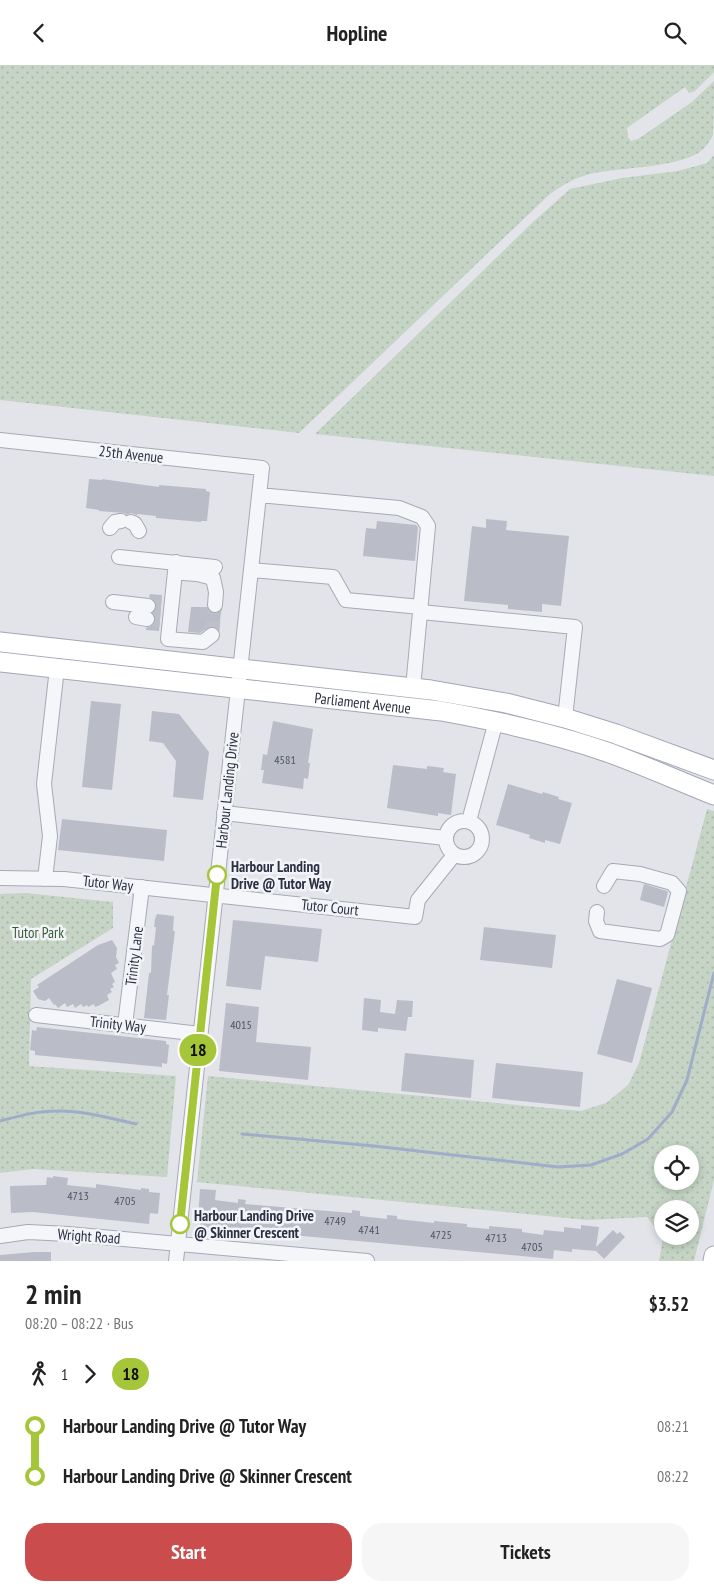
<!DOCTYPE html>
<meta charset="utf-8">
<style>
body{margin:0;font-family:"PT Sans Narrow",sans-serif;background:#f6f6f6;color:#222;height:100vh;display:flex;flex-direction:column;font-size:19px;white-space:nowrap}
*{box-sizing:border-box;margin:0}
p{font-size:16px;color:#767676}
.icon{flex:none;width:28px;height:28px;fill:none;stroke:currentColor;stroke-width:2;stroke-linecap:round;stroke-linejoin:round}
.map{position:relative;height:1196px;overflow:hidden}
.drawer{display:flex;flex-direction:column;background:#fff;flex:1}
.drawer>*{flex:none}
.badge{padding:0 10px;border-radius:16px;font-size:18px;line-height:32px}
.buttons{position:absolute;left:654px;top:1080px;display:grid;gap:10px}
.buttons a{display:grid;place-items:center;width:45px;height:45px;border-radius:50%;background:#fff;box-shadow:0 2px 8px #0003;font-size:25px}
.map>.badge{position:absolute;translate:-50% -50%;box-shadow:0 0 0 2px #fff}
.legs{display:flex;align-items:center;gap:8px;height:55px;padding:0 25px;font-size:16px}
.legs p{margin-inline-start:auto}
.head{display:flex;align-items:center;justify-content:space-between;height:85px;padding:0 25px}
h1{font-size:28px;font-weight:700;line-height:38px}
.button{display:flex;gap:10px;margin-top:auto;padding:10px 25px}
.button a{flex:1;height:58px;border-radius:20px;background:#ca4c4c;color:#fff;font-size:20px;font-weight:700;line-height:58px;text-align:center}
.button a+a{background:#f6f6f6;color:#222}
ul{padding:0 25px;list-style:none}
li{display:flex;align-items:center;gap:18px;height:50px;font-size:19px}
li i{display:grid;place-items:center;width:8px;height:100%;margin:0 6px;background:currentColor}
li i::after{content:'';width:12px;height:12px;margin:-6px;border:4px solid;border-radius:50%;background:#fff}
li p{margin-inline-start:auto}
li:first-child i{background:linear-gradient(#0000 50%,currentColor 0)}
li:last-child i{background:linear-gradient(currentColor 50%,#0000 0)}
header{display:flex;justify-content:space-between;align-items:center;height:65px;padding:0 25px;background:#fff;font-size:22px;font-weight:700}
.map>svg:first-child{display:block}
.green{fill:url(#green-dots);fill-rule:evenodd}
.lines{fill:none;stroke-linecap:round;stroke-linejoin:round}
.stream{stroke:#9fadc9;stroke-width:3}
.building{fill:#babdc7}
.minor-tunnel{stroke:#bdc0c8;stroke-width:14;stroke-dasharray:14 7;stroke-linecap:butt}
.minor-casing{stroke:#a7aab4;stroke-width:16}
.major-casing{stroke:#a2a7b6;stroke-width:21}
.minor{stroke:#f5f6f9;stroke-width:14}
.major{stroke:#fff;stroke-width:19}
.line-1-casing{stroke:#fff;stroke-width:11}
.line-1{stroke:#a6c639;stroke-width:8}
.stop-1-dot{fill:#fff;stroke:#a6c639;stroke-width:2.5}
.labels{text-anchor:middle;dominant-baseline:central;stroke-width:5;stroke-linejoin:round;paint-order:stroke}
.number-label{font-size:12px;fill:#4f5363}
.street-label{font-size:15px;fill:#2b3042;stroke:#f2f4f8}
.stop-label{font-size:15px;font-weight:bold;fill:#2b3042;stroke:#f2f4f8;text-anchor:start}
.park-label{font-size:15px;fill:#3a5d38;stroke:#f2f4f8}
</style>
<header><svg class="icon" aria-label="back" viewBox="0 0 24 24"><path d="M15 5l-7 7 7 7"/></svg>Hopline<svg class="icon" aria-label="search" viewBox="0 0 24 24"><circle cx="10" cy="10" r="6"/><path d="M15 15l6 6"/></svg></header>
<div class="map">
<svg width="714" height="1196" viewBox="0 0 714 1196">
<defs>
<pattern id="green-dots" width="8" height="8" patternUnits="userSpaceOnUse" patternTransform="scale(1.25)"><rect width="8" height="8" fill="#c5d4c4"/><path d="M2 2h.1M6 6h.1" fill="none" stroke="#a9b6aa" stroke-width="1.8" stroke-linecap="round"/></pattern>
</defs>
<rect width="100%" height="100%" fill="#e2e4ea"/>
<path class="green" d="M0 0H714V7L695 26 689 28 685 22 627 63 628 72 631 76 638 74 692 37 714 16C714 27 714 61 713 70 711 74 706 82 702 85 682 103 619 102 590 109 574 113 563 120 550 129L299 368 0 335Z
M714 90V411L315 369 532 158 570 124 622 113 678 106 707 98Z
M707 744 714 746V1115L694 1196H659L663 1173 647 1152 587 1155 197 1117 208 1011 581 1046 606 1038 628 1020 639 998ZM662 1089H690V1116H662ZM662 1144H690V1171H662Z
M25 828 113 837V863L31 914 29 1001 176 1011 167 1112 33 1104 0 1108V829Z"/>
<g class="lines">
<path class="stream" d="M0 1056C19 1051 37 1046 57 1046 81 1045 113 1054 136 1059
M242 1069 374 1081 558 1102 591 1100 622 1089 648 1074 672 1047 687 1015 714 908"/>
</g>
<path class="building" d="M89 414 102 415V414L159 422V420L206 424V426L210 427 207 456H201V457L156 453V451L138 449 137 450 131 448 127 450 124 448 99 446V445L86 443Z
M486 454 507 456 506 465 569 471 561 541 542 539V547L508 544V540L464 536 472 461 486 463Z
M377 456 416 460 418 462 415 496 363 491 366 463 376 464Z
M150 529 162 530 159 566 146 565V563L153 560 156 555 153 548 157 542 156 538 149 532Z
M191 542H207L210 547 214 549 221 546 219 565 216 562 211 561 200 568 188 567Z
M91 636 121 639 112 725 82 722Z
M152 646 179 649 209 687 203 735 173 732 176 696 163 678 149 676Z
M273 656 313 664 308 698H310L308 714 304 713 303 724 262 718 264 705H261L263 689 267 690Z
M393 700 427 704V701L444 703 443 707 456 709 451 750 438 748V751L387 743Z
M508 719 542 729 543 727 559 732 558 734 572 738 560 779 545 775V778L529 773 530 770 496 760Z
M62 754 167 765 164 796 58 785Z
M644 819 667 826 668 827 664 842 640 835Z
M157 849 174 851 173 866H175L167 930H169L166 955 144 953 149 908H151L152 880 154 881 156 862H154L155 854Z
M233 855 322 864 318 897 265 891 261 925 226 921Z
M484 862 556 870 552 903 480 895Z
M112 875 117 883 116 892 119 898 115 900 117 904 111 908 115 917 112 919 114 922 110 924 112 927 107 930 109 935 98 941 95 942 94 939 88 942 87 940 83 942 81 939 75 943 73 939 67 942 65 938 58 943 55 939 54 940 49 933 45 936 38 934 33 926 39 922 37 920 98 880Z
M617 914 652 923 632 998 597 989Z
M364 933 381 935 380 947 395 949 397 935 413 936 412 952H408L406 966 378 963V967L362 965Z
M226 938 259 942 256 977 311 982 308 1015 219 1006Z
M37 962 166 976V979L169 980 167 999 162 998V1002L35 990V986L30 985 32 965 36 966Z
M405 988 474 995 471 1033 401 1026Z
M496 998 583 1007 580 1042 492 1033Z
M53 1111 68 1113 67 1120 96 1123V1119L141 1125V1123L149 1124V1127L160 1128 158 1149 150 1148 149 1159 33 1147 11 1148 10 1121 46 1120 47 1112 53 1113Z
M200 1124 216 1125 215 1135 238 1138V1134L246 1135 245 1139 352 1148V1145L360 1146V1151L387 1154V1150L397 1151V1154L434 1158V1156L467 1159V1162L489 1164V1161L522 1164V1167L543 1170 544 1165 564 1167V1162L581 1164V1160L599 1162 596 1182 613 1165 617 1169 620 1167 625 1172 604 1194 596 1186 572 1184V1187L554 1185 553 1194 205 1162 200 1160V1154H198Z
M34 1187H51V1196H0V1190Z"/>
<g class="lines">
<path class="minor-tunnel" d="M148 541 161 542
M147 554 160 555
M212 570 215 540"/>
<defs>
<path id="minor" d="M0 375 262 403 176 1196
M259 430 399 443 422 452 428 461 413 623
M131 457 135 459 139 466
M110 463 115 457 121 456
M119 492 215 502
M176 497 168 574 203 577 212 570
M251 505 333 512 346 535 421 542
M183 508 197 509 213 513 216 527 215 540
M113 537 148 541
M421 547 575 562 565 653
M136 552 147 554
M224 748 445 773
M469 756 496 656
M446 774a18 18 0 1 1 36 0a18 18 0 1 1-36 0Z
M0 813 64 814 415 852 418 835 454 790
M45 814 50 771 44 719 57 603
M597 847 596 856 600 866 660 874 667 870 679 826 672 818 640 809 613 806 604 821
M36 950 200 969
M125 960 142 822
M0 1171 28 1167 68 1169 367 1196"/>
<g id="major">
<path d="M0 577 431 625 506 638 565 653 616 669 714 705"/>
<path id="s1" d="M0 597 441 646C497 656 553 668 607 687 643 700 679 716 714 730"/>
<path d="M713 1196 714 1191"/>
</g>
</defs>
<use href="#minor" class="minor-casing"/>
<use href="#major" class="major-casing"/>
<use href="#minor" class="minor"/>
<use href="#major" class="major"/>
</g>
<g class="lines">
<defs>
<path id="line-1" d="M180 1159 217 810"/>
</defs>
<use href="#line-1" class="line-1-casing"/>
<use href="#line-1" class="line-1"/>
</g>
<g class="stop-1-dot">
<circle cx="217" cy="810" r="9"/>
<circle cx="180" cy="1159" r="9"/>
</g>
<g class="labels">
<g class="number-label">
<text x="285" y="694">4581</text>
<text x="241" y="959">4015</text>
<text x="78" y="1130">4713</text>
<text x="125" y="1135">4705</text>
<text x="335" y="1155">4749</text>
<text x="369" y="1164">4741</text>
<text x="441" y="1169">4725</text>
<text x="496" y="1172">4713</text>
<text x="532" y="1181">4705</text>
</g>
<g class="street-label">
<text transform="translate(131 389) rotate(6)">25th Avenue</text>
<text stroke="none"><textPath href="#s1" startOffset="365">Parliament Avenue</textPath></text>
<text transform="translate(227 725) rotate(-84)">Harbour Landing Drive</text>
<text transform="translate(108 818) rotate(6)">Tutor Way</text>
<text transform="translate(330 842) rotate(6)">Tutor Court</text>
<text transform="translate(134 891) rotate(-83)">Trinity Lane</text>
<text transform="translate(118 959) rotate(6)">Trinity Way</text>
<text transform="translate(89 1171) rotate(4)">Wright Road</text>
</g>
<g class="stop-label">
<text x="231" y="801">Harbour Landing<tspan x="231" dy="17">Drive @ Tutor Way</tspan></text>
<text x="194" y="1150">Harbour Landing Drive<tspan x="194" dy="17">@ Skinner Crescent</tspan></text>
</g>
<g class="park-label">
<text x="38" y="867">Tutor Park</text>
</g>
</g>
</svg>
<div class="buttons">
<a><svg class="icon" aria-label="locate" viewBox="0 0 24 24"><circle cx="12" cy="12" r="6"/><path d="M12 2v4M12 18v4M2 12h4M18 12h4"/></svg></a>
<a><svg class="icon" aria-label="layers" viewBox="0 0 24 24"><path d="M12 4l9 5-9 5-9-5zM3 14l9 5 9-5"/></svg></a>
</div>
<b class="badge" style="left:198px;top:985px;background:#a6c639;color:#111">18</b>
</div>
<section class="drawer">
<div class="head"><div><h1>2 min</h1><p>08:20 – 08:22 · Bus</p></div><b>$3.52</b></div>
<div class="legs"><svg class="icon" aria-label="walk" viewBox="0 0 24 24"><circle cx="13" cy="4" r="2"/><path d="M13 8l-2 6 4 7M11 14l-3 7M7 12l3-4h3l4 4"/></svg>1<svg class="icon" aria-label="forward" viewBox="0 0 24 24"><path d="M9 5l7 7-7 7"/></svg><b class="badge" style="background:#a6c639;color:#111">18</b></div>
<ul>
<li><i style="color:#a6c639"></i><b>Harbour Landing Drive @ Tutor Way</b><p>08:21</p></li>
<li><i style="color:#a6c639"></i><b>Harbour Landing Drive @ Skinner Crescent</b><p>08:22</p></li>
</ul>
<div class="button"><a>Start</a><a>Tickets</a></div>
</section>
